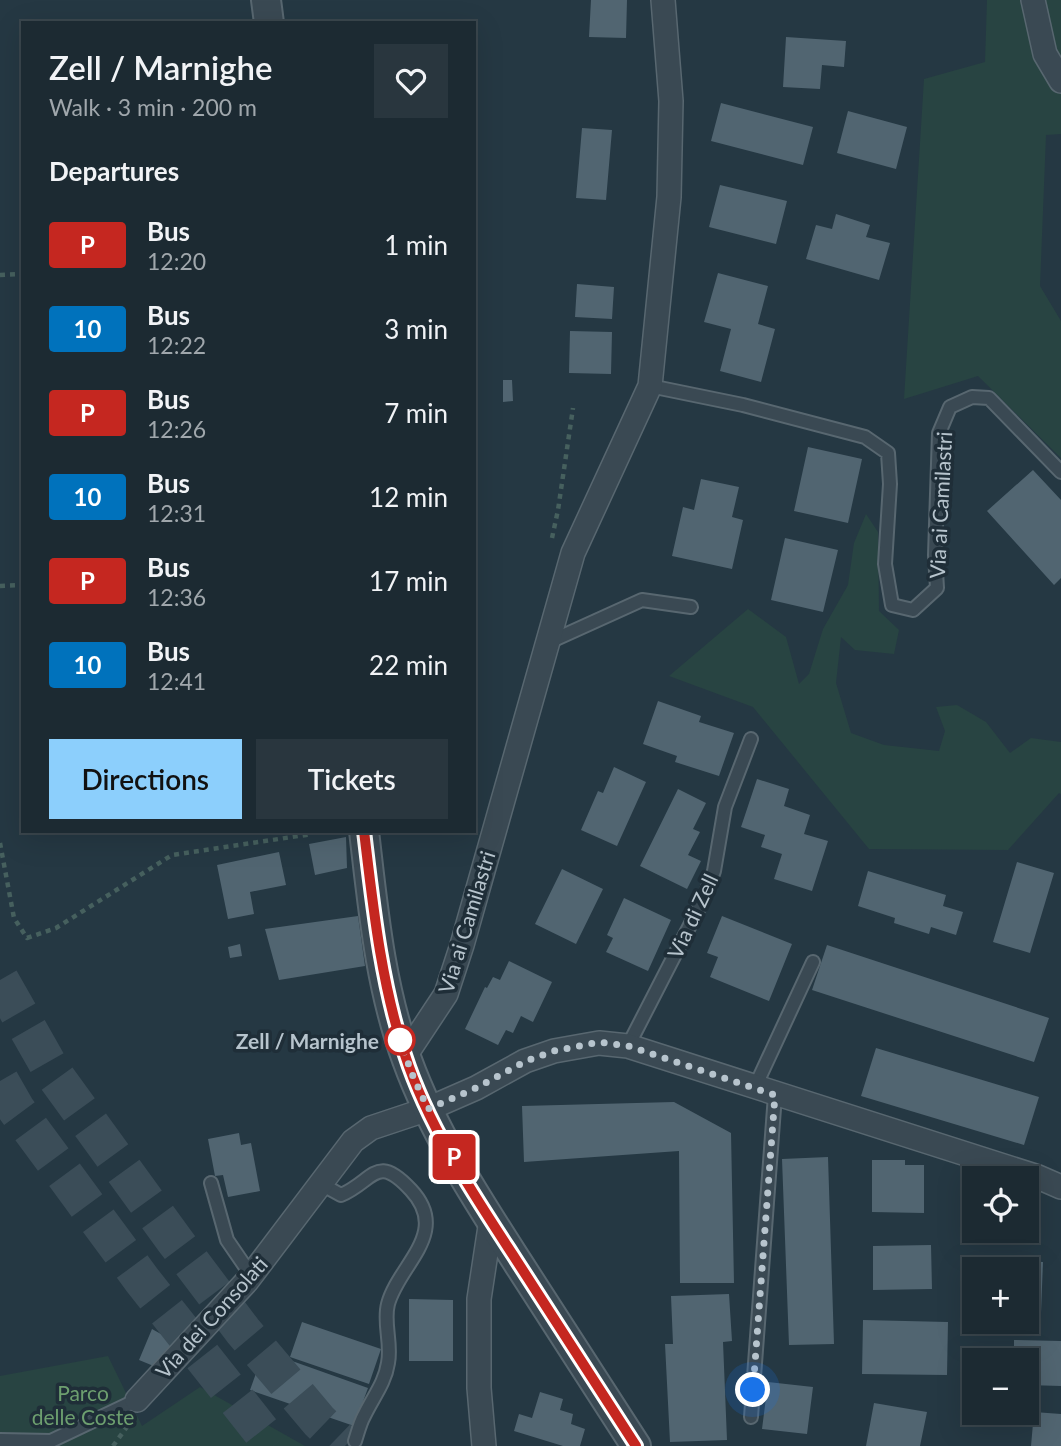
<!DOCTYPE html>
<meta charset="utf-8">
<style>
body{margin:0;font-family:Lato,sans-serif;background:#29363e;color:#f1f3f6;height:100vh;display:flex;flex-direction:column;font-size:26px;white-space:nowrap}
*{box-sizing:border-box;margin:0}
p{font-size:23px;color:#a0a7ac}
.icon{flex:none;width:38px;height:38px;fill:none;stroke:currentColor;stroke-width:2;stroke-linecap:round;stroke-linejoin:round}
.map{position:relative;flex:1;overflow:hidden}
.details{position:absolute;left:21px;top:21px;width:455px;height:812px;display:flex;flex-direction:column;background:#1c2a32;border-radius:0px;box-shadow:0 7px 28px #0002,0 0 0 2px #3a464d}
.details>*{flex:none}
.badge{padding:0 14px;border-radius:5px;font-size:24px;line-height:46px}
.controls{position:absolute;left:962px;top:1166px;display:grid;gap:14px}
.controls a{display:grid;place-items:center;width:77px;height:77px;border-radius:0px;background:#1c2a32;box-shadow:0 7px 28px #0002,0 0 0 2px #3a464d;font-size:35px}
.you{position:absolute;width:35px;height:35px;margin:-18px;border:5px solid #fff;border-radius:50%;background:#1a73e8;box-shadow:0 0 0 10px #1a73e833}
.map>.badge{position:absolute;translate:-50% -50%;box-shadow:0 0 0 4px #fff}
h2{padding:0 28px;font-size:26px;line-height:63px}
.round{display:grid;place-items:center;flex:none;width:74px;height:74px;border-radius:0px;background:#29363e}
.summary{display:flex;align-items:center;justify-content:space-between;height:119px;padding:0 28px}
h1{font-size:33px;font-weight:600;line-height:52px}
.cta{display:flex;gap:14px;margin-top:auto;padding:14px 28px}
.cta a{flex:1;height:80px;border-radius:0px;background:#8ccffc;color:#111;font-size:28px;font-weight:600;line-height:80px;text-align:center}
.cta a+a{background:#29363e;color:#f1f3f6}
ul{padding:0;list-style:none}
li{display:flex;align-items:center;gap:21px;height:84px;padding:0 28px}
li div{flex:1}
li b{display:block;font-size:26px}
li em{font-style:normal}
li .badge{min-width:77px;font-weight:700;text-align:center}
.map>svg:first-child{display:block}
.green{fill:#284442}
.building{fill:#516571}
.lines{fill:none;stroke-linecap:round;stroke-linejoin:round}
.trunk-tunnel{stroke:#3b4d58;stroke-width:38;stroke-dasharray:38 19;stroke-linecap:butt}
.service-casing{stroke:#586770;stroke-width:16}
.minor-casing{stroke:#586770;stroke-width:26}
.tertiary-casing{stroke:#586770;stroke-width:32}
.path{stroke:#46605e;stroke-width:4.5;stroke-dasharray:5 5;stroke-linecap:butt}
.service{stroke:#3a4953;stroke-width:12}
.minor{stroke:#3a4953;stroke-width:23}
.tertiary{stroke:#3a4953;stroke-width:28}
.line-casing{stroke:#fff;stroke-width:16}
.line{stroke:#c52720;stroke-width:10}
.walk{stroke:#b7c4cd;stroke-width:7;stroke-dasharray:0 12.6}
.stop-dot{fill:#fff;stroke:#c52720;stroke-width:3.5}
.labels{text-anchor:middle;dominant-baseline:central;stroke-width:7;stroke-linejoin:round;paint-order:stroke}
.street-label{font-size:21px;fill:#b7c4cd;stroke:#1f2e38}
.stop-label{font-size:21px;font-weight:bold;fill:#b7c4cd;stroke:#1f2e38;text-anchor:end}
.park-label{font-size:21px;fill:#6d9f6f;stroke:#1f2e38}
</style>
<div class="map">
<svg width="1061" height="1446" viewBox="0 0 1061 1446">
<rect width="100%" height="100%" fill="#253843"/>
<path class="green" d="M987 0H1061V134L1046 135 1040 286 1061 321V458L978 376 904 399 924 79 985 62Z
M866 514 878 532 879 611 899 630 894 654 855 650 841 637 836 683 851 733 884 745 939 751 945 731 936 707 957 705 986 722 1010 753 1031 738 1061 742V794L1059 793 1008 850 869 849 753 707 669 676 748 609 786 637 799 684 809 674 823 629 848 585 854 543Z
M108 1356 142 1426 200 1387 305 1446H0V1376Z"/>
<path class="building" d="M591 0H627L626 38 589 37Z
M786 37 846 41 844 67 822 65 820 89 783 87Z
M721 103 813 127 803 165 711 141Z
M848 111 907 127 896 169 837 153Z
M582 128 612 130 606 200 576 198Z
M720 185 787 201 776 244 709 227Z
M836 214 870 225 866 237 890 243 879 280 806 259 816 225 832 229Z
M718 273 768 286 758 324 775 329 761 382 720 371 731 329 704 322Z
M577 284 614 287 612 319 575 317Z
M570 331 612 332 611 374 569 373Z
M503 380H512L513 401 503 402Z
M808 447 862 459 848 523 794 511Z
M1033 470 1061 500V578L1054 585 987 511Z
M701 479 739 487 732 517 743 520 732 569 672 556 683 507 694 510Z
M785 538 838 550 823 612 771 600Z
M658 701 701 716 699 722 734 733 719 776 675 762 677 756 643 744Z
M614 767 646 782 617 846 581 830 598 791 603 793Z
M757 779 789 789 784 806 810 815 804 834 828 841 812 891 774 879 782 854 761 847 765 835 741 827Z
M678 789 706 803 693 829 700 832 688 855 701 861 687 889 640 866Z
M346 837 347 868 315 875 309 844Z
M279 852 286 885 250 892 254 914 228 919 217 865Z
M1017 862 1054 873 1030 953 993 942Z
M562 869 603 889 576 944 535 924Z
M868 871 946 895 943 906 963 912 956 935 931 927 929 934 894 923 895 918 858 906Z
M624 898 671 920 648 971 606 952 613 938 607 935Z
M358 916 365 966 279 980 265 929Z
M722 916 792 944 769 1001 710 977 718 957 707 953Z
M240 944 242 956 230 958 228 947Z
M827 945 1049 1018 1034 1062 812 990Z
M509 961 552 982 533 1022 521 1016 513 1033 506 1030 498 1045 465 1029 485 987 487 988 493 977 500 980Z
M876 1048 1039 1097 1024 1145 861 1096Z
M674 1102 731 1133 734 1283H680L679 1151 524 1162 522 1106Z
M239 1133 241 1145 251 1143 260 1191 228 1197 223 1175 215 1176 208 1139Z
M828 1157 834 1344 789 1345 782 1159Z
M872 1160H905V1165H924V1213L872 1212Z
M966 1189 975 1190V1230H1027V1197H1034L1029 1239 961 1231Z
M931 1245 932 1289 873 1290V1246Z
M975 1259 1043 1262 1041 1313H1027V1269H974Z
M729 1294 732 1341 723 1342 727 1440 670 1442 665 1344H673L671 1296Z
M409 1299 453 1300V1361H409Z
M863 1320 948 1322 947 1375 862 1374Z
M302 1322 381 1349 369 1384 290 1357Z
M152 1329 177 1343 156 1367 139 1360Z
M1014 1340 1061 1341V1386L1027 1385V1360H1014Z
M264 1351 368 1388 354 1426 250 1390Z
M768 1382 813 1387 807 1434 762 1429Z
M540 1392 563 1399 560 1410 573 1414 571 1424 585 1429 580 1446H563L514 1431 519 1414 532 1418Z
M874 1403 927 1412 920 1446H866Z
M1034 1412 1061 1414V1446H1031Z"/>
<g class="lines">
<path class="trunk-tunnel" d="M0 980 53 1073 175 1241 243 1331 319 1421 345 1446
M0 1081 16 1109 142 1280 273 1446"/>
<defs>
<path id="service" d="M650 386 743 405 865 437 888 453 890 484 885 564 892 605 913 610 937 588 935 555 939 433 950 407 972 397 989 398 1061 472
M547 643 642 600 691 607
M628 1046 704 898 714 871 725 807 751 739
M755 1087 813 962
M211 1183 227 1240 251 1275
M321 1184 341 1195C374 1181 376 1152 411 1190 451 1233 399 1264 388 1304 383 1323 392 1343 388 1363 385 1383 373 1397 364 1416 360 1423 358 1432 355 1441
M751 1417 775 1095
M0 1440 51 1441 137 1400"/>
<path id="minor" d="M1033 0 1045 54 1061 81
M405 1056 446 994 462 945 573 553 650 386 669 197 671 101 663 0
M137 1400 247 1281 353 1141 371 1128 428 1109 476 1088 525 1061 554 1051 599 1043 628 1046 1038 1177 1061 1187
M484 1446 479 1388V1299L491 1220"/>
<path id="tertiary" d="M266 0 269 23
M364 831C373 908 380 987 407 1060 433 1132 477 1199 518 1263 558 1324 597 1385 636 1446"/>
</defs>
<use href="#service" class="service-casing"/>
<use href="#minor" class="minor-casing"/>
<use href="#tertiary" class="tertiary-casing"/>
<path class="path" d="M0 275 23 274
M552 538 558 510 573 408
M0 586 23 585
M0 843 14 918 27 938 56 928 172 855 312 834 313 831
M113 1446 129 1424"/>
<use href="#service" class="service"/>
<use href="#minor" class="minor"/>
<use href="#tertiary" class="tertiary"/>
</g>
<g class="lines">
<defs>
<path id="line" d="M364 831C373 906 381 983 405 1055 428 1126 472 1192 513 1255 554 1318 595 1382 636 1446"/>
</defs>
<use href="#line" class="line-casing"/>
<use href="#line" class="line"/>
<path class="walk" d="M400 1040 412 1074 428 1109 476 1088 526 1061 554 1051 599 1042 628 1046 775 1095 753 1390"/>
</g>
<circle class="stop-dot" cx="400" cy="1040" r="14"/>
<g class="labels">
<g class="street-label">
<text transform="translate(940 505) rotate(-87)">Via ai Camilastri</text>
<text transform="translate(692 916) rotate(-65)">Via di Zell</text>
<text transform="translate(466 922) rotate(-73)">Via ai Camilastri</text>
<text transform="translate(211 1317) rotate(-48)">Via dei Consolati</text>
</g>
<g class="stop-label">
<text x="379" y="1040">Zell / Marnighe</text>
</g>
<g class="park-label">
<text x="83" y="1392">Parco<tspan x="83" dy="24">delle Coste</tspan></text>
</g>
</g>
</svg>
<div class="controls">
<a><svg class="icon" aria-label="locate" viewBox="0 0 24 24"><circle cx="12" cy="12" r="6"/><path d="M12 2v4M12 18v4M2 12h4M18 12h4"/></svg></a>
<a>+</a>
<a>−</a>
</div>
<div class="you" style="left:753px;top:1390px"></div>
<b class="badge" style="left:454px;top:1157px;background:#c52720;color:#fff">P</b>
<section class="details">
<div class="summary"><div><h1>Zell / Marnighe</h1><p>Walk · 3 min · 200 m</p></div><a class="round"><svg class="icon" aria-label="heart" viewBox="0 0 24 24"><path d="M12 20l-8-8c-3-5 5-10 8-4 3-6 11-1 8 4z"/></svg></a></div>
<h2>Departures</h2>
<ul>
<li><span class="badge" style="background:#c52720;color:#fff">P</span><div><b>Bus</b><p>12:20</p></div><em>1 min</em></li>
<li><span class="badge" style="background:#0072bc;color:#fff">10</span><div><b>Bus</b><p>12:22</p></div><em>3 min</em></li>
<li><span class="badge" style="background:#c52720;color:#fff">P</span><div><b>Bus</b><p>12:26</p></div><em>7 min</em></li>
<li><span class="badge" style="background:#0072bc;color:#fff">10</span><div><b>Bus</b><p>12:31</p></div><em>12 min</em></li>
<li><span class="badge" style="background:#c52720;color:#fff">P</span><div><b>Bus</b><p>12:36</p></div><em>17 min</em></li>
<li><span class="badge" style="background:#0072bc;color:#fff">10</span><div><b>Bus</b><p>12:41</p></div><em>22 min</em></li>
</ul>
<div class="cta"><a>Directions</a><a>Tickets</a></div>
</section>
</div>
